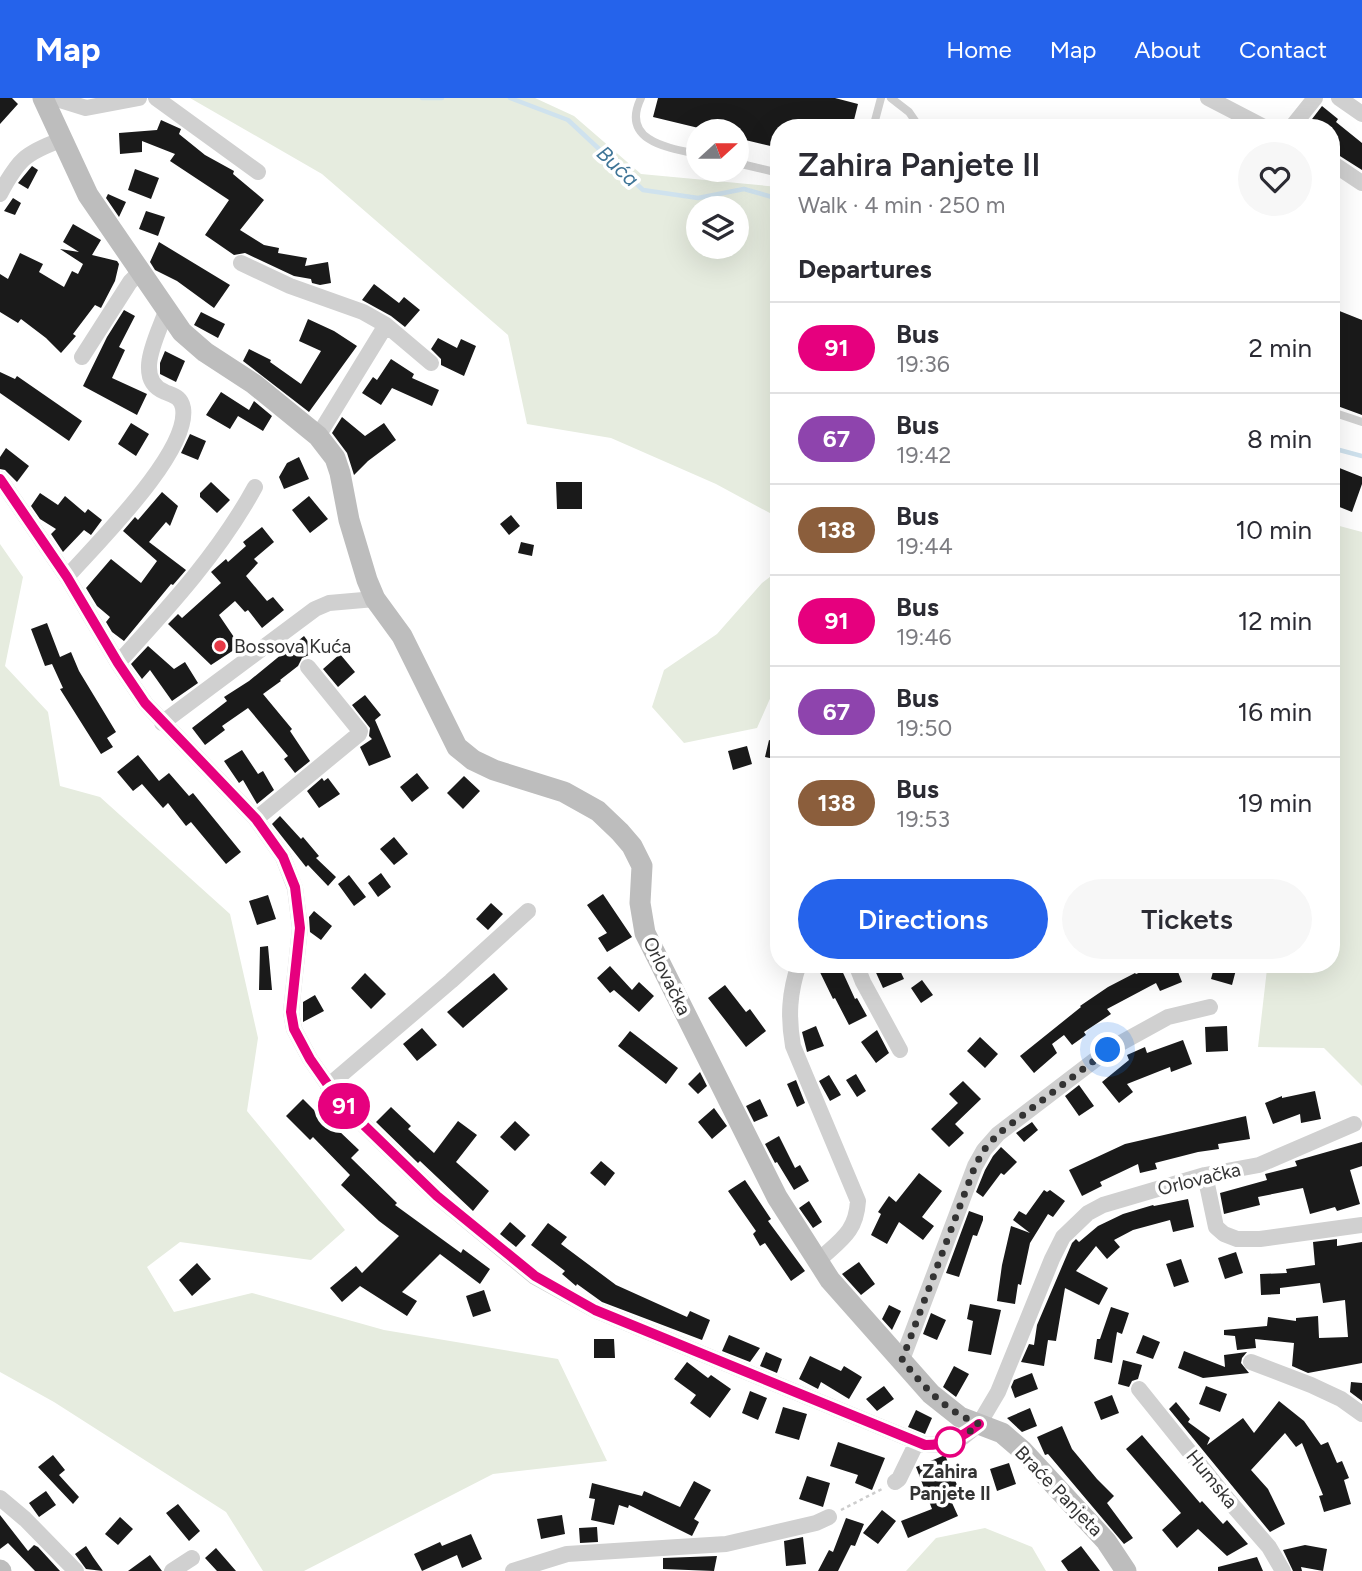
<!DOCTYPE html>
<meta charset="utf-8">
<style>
body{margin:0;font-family:Figtree,sans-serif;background:#f7f7f7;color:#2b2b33;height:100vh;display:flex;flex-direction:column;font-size:26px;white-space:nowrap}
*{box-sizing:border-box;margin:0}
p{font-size:23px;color:#7c7c81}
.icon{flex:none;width:38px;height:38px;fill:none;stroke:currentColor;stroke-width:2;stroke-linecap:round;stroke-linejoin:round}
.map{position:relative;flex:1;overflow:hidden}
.sheet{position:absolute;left:770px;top:21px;width:570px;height:854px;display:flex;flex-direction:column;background:#fff;border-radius:28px;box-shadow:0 7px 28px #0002}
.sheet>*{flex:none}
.badge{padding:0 14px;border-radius:23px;font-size:24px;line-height:46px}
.needle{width:46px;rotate:69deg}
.buttons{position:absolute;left:686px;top:21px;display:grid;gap:14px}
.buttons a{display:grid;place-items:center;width:63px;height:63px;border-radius:50%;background:#fff;box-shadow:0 7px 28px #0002;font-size:35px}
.you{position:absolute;width:35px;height:35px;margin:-18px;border:5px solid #fff;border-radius:50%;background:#1a73e8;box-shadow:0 0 0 10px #1a73e833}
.map>.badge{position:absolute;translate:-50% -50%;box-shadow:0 0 0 4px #fff}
h2{padding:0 28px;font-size:26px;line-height:63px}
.round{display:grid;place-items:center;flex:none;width:74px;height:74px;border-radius:37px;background:#f7f7f7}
.headline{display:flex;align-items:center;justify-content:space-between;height:119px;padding:0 28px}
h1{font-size:33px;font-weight:600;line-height:52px}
.button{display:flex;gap:14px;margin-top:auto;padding:14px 28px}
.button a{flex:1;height:80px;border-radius:42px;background:#2563eb;color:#fff;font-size:28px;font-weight:600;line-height:80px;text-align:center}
.button a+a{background:#f7f7f7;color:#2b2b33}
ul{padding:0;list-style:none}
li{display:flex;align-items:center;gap:21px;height:91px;padding:0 28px;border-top:2px solid #e1e1e2}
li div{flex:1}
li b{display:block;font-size:26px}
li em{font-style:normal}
li .badge{min-width:77px;font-weight:700;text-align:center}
header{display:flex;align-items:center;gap:42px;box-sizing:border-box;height:98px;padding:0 35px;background:#2563eb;color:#fff}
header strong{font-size:33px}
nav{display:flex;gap:38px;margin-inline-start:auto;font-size:24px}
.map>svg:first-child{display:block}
.green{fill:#e6ecdf;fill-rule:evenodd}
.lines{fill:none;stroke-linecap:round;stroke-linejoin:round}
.stream{stroke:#cfe2ee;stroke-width:4.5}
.building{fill:#1a1a1a}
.path{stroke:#cdcdcd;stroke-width:2.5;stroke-dasharray:3.5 3.5;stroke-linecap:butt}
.lane{stroke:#d0d0d0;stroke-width:8}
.street{stroke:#d0d0d0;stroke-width:16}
.secondary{stroke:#bdbdbd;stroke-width:21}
.line-casing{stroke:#fff;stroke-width:16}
.line{stroke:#e6007e;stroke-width:10}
.walk{stroke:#333;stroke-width:7;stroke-dasharray:0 12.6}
.poi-dot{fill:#e63946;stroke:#fff;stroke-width:2.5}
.stop-dot{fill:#fff;stroke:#e6007e;stroke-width:3.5}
.labels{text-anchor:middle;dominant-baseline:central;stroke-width:7;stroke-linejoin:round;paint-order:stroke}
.poi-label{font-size:19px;fill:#333;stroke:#fff;text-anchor:start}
.street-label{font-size:19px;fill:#333;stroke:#fff}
.stop-label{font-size:19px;font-weight:bold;fill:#333;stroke:#fff}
.water-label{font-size:21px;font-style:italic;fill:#3f7597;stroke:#fff}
</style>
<header>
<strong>Map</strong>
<nav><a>Home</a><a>Map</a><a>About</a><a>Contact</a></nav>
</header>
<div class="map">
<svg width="1362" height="1473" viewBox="0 0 1362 1473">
<rect width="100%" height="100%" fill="#fff"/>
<path class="green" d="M190 0H535L574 18 641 76 779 89V420L716 386 611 340 527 326 508 237 322 76ZM698 110H737V149H698Z
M1332 426 1362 434V988L1324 950 1258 949 1267 871 1263 866H1332Z
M0 446 23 479 5 568 48 614 60 688 100 699 230 816 258 940 247 1013 345 1132 311 1162 180 1144 147 1169 174 1214 252 1195 384 1232 558 1261 607 1363 493 1376 304 1473H263L226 1414 54 1304 0 1274Z
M779 472V586L776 587 757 630 684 645 652 609 664 572 717 536 762 485Z
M985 1430 1032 1449 1046 1473H906L936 1440Z"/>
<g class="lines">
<path class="stream" d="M422 0H442
M510 0 568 22 643 92 698 100 744 91 779 101
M1332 350 1362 358"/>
</g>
<path class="building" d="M0 0H12L18 6 0 26Z
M658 0H835L858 6 852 30H779V50L737 40V33H711L653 19Z
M1322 8 1338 21 1336 24 1362 45V72L1332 53V29L1315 30 1309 25Z
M161 22 181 31 179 36 205 57 234 73 233 76 264 102 240 132 264 147 279 150 278 155 307 160 305 168 328 164 331 185 320 187 312 185 311 181 294 178 245 155 234 157 205 137 229 102 170 63 175 56 142 43V54L120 56 119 35 157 32Z
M32 68 38 72 28 91 18 85Z
M135 71 159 80 151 101 128 92Z
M108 96 126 104 119 119 106 100Z
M13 100 21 105 15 117 4 113Z
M146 113 165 119 158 138 139 131Z
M73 126 101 142 92 157 117 163 119 166 115 183 101 210 95 207 73 236 76 238 61 255 46 240 21 221 18 225 0 214V176L8 181 20 155 43 166 39 174 64 189 72 173 78 176 83 166 60 151 79 154 63 144Z
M159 144 230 187 214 210 177 183 155 172 150 164Z
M374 186 399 205 404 199 420 212 405 229 391 218 362 202Z
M1332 210 1362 222V317L1332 306Z
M124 212 135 218 119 249 125 252 112 280 147 296 137 317 83 288 107 239Z
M201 214 225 226 218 240 194 227Z
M308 221 334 233 357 248 309 314 243 263 249 251 271 262 270 264 301 286 321 253 299 243Z
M438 240 457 250 461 241 476 248 464 278 441 267V261L431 251Z
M165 253 185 263 176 284 160 276V265Z
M391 261 414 276 412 280 439 292 432 308 392 290 381 307 362 295 373 279 377 282Z
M0 274 15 281 17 278 82 323 69 343 0 295Z
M221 294 249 312 254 303 272 318 263 333 238 318 230 331 206 317Z
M342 319 365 338 384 325 396 342 368 363 354 377 347 355 332 335Z
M131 325 149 336 136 358 118 346Z
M190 336 206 343 198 362 181 355Z
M6 350 29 368 17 384 5 372 0 371V359Z
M299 359 309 381 284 391 279 379 287 365Z
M1332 367 1362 379V386L1352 414 1332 406Z
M211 384 230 402 217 415 200 399V395Z
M556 384H582V411H557Z
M162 394 178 408 170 428 166 424 149 444 186 472 173 487 171 486 124 543 112 534 106 524 110 519 97 508 86 490 111 461 141 485 157 463 123 433 135 419 138 422Z
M40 395 58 407 65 398 85 415 88 411 102 422 91 437 84 432 63 454 51 436 56 431 40 421 31 408Z
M309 398 328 421 310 435 292 412Z
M511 417 520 428 509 437 500 426Z
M262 429 274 444 254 461 258 465 246 478 267 503 273 499 284 512 262 530 248 512 245 514 235 503 219 517 240 548 211 567 168 526 178 516 182 520 221 485 211 474 226 461 228 464 246 448 243 444Z
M521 444 534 447 532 458 518 455Z
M47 525 60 559 71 554 79 573 116 634 107 640 113 649 101 656 60 591 63 590 52 566 45 568 31 531Z
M304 538 316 554 302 560 298 568 280 582 281 583 263 596 292 631 290 633 310 663 295 675 284 661 288 658 248 610 222 628 225 632 205 647 192 630 227 603 224 599 249 583Z
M148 548 174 571 185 564 198 585 172 603 150 572 142 581 131 566Z
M340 556 355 574 338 589 323 571Z
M365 597 381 617 375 622 391 659 369 668 360 649 372 641 369 638 370 630 352 607Z
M769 642 779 645V662L765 659Z
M747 648 752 666 733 672 728 653Z
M242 652 258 676 263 673 274 692 257 706 243 682 239 685 224 663Z
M138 657 159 683 169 675 189 698 193 695 241 754 226 766 191 724 186 728 168 705 163 710 142 686 133 693 117 674Z
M417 675 429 690 412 704 400 689Z
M464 678 480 693 463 711 447 695Z
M322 680 324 683 328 680 340 696 319 710 307 693Z
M280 718 301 741 303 739 319 758 316 760 336 779 328 788 308 767 306 769 272 726Z
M394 739 408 756 394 767 380 751Z
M381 775 391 789 378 799 368 785Z
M349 777 366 799 354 808 338 786Z
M603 796 632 839 607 854 598 840 607 835 587 807Z
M268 797 276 821 257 827 249 803Z
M491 805 503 816 488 832 476 821Z
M314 813 332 828 321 842 310 834 309 819Z
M268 848 272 892H259L260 849Z
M816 866H839L855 901 857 900 867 918 849 927 835 900 833 901Z
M872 866H897L904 881 883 890Z
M1162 866H1175L1182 884 1160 893 1156 885 1107 911 1111 916 1084 934 1086 937 1072 947 1064 937 1052 946 1057 955 1034 975 1020 958 1081 909 1080 908 1108 889 1135 875 1136 876Z
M1215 866 1237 868 1232 887 1211 881Z
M610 868 632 892 639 884 654 898 639 914 614 892 610 895 597 880Z
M365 875 386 896 371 911 351 890Z
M494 875 508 891 463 930 447 914Z
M922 882 933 897 921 905 911 890Z
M725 887 746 914 750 911 766 933 746 949 708 900Z
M315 897 324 913 303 924V904Z
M816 928 824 948 807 954 802 934Z
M1227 928 1228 953 1206 954 1205 929Z
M422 930 437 947 417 963 403 946Z
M877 932 889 955 876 965 861 944Z
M630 933 678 970 666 986 618 948Z
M980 939 998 956 985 970 967 953Z
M1183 942 1192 966 1171 974 1170 969 1127 986 1133 994 1119 1005 1102 984 1129 962 1127 957 1145 949 1147 955Z
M700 974 707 988 698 996 688 986Z
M856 976 866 993 857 999 846 982Z
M829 977 841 997 830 1003 819 983Z
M796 982 805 1005 797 1009 787 986Z
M963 983 981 1001 955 1026 964 1035 949 1049 931 1031 958 1005 949 996Z
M1079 987 1094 1008 1079 1018 1065 998Z
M1315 993 1321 1021 1301 1025 1300 1016 1273 1026 1265 1005 1282 998V1000Z
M303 1001 336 1034 338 1032 359 1052 351 1060 397 1105 395 1107 461 1155 463 1151 490 1171 480 1186 440 1156 402 1194 417 1203 407 1218 360 1188 342 1204 330 1190 356 1168 362 1175 399 1138 379 1123 341 1087 350 1077 313 1039 310 1042 286 1018Z
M760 1001 768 1018 754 1024 746 1008Z
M391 1009 411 1028 408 1031 434 1055 458 1023 477 1037 456 1064 489 1093 473 1113 420 1063 418 1065 376 1024Z
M714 1010 727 1028 712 1041 698 1024Z
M1246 1018 1250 1041 1218 1046 1219 1051 1198 1054 1155 1065 1157 1071 1140 1075 1138 1066 1100 1084 1102 1088 1082 1098 1069 1072 1125 1046Z
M515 1023 530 1037 515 1053 500 1039Z
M1032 1024 1038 1032 1024 1044 1016 1035Z
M779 1038 795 1070 800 1067 809 1083 794 1092 777 1064 775 1065 765 1046Z
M1362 1044V1068L1350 1072 1360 1106 1337 1113 1335 1109 1310 1116 1303 1090 1258 1099 1260 1107 1224 1116 1220 1095 1267 1082 1265 1076 1297 1068 1295 1063Z
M1001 1049 1017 1064 1004 1077 1001 1075 983 1099 976 1094 985 1072 993 1058Z
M601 1063 615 1075 605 1088 590 1075Z
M919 1075 942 1093 922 1119 934 1128 923 1142 899 1124 887 1146 871 1137 881 1116 878 1114 889 1098 896 1104Z
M745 1082 771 1121 768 1123 805 1173 791 1183 765 1145 760 1148 753 1136 756 1133 728 1093Z
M1044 1092 1047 1094 1050 1092 1065 1103 1053 1119 1048 1116 1030 1145 1021 1187 1018 1186 1015 1206 997 1203 1002 1167 1011 1128 1030 1135 1013 1122 1019 1113 1026 1117Z
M1188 1101 1194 1129 1173 1134 1170 1122 1133 1132 1114 1142 1120 1149 1107 1161 1096 1148 1076 1173 1108 1190 1099 1207 1065 1190 1056 1243 1048 1242 1044 1268 1021 1264 1029 1246 1034 1247 1037 1227 1072 1145 1076 1141 1079 1144 1098 1128 1123 1116 1153 1107 1154 1108Z
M809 1103 822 1124 813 1130 799 1110Z
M969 1113 983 1118V1122L977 1138 973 1137 959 1179 946 1175Z
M510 1124 526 1138 516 1149 500 1136Z
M548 1125 567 1139 561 1146 616 1187 687 1219 690 1213 710 1222 702 1242 602 1204 577 1186 576 1188 562 1176 565 1173 531 1147Z
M1337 1141V1148L1362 1144V1265L1308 1275 1292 1268 1294 1245 1255 1241 1256 1250 1237 1252 1235 1238 1224 1237V1232L1267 1228 1268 1219 1296 1223V1220L1318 1218 1319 1240 1348 1239 1345 1202 1323 1205 1320 1185 1280 1190V1196L1261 1197 1260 1176 1287 1175 1286 1171 1315 1167 1313 1144Z
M1236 1154 1243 1175 1225 1181 1218 1160Z
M1181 1161 1189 1184 1174 1189 1166 1166Z
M859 1164 875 1186 861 1197 842 1176Z
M197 1165 211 1181 192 1198 179 1182Z
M484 1192 491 1213 473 1219 466 1198Z
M970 1206 1001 1212 991 1257 968 1253 973 1223 967 1221Z
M889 1207 901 1213 892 1232 882 1221Z
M1111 1209 1129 1215 1122 1236 1117 1234 1112 1265 1094 1261 1097 1241H1100Z
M931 1215 946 1222 937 1242 923 1236Z
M729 1237 760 1250 750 1264 722 1253Z
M1143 1237 1160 1244 1153 1261 1136 1255Z
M594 1241H614L615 1260H594Z
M1184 1253 1225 1269 1224 1257 1247 1254 1242 1260 1241 1265 1249 1275 1203 1280 1178 1270Z
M766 1254 782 1261 777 1275 760 1268Z
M810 1258 841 1273 844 1268 862 1279 849 1301 821 1284 818 1291 799 1281Z
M1123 1262 1142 1267 1138 1281 1132 1283 1129 1289 1118 1286Z
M687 1264 708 1280 711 1277 731 1291 710 1320 690 1305 696 1297 674 1281Z
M954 1268 969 1276 956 1299 943 1289Z
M1032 1275 1038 1291 1015 1300 1011 1289 1014 1282Z
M1351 1284 1362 1285V1303L1350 1294Z
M884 1288 894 1301 877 1313 866 1301Z
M1206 1288 1227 1296 1220 1314 1199 1306Z
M750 1293 767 1300 758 1322 742 1315Z
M1112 1297 1119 1315 1101 1322 1094 1304Z
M1279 1303 1304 1323 1321 1347 1328 1344 1337 1365 1342 1363 1349 1380 1344 1382 1351 1406 1324 1414 1319 1398 1323 1397 1302 1345 1296 1349 1285 1335 1251 1372 1268 1391 1285 1426 1270 1434 1169 1311 1176 1304 1190 1321 1188 1324 1210 1340 1207 1347 1243 1320 1254 1335Z
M783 1309 807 1316 799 1342 775 1335Z
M1030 1310 1037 1328 1022 1334 1007 1320Z
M916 1312 932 1320 925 1336 908 1329Z
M1062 1328 1072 1351 1097 1381 1114 1398 1107 1405 1133 1440 1124 1446 1048 1356 1045 1357 1037 1339Z
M1142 1337 1200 1405 1202 1403 1223 1426 1227 1422 1248 1446 1227 1458 1198 1431 1177 1450 1162 1432 1181 1415 1126 1351Z
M838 1344 885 1360 872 1392 855 1385 858 1377 830 1368Z
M53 1357 65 1372 59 1377 79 1399 73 1406 38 1369Z
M945 1357 959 1392 948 1396 958 1418 908 1440 901 1423 932 1411 916 1369Z
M1009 1365 1016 1386 997 1393 990 1371Z
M807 1378 830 1385 823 1409 799 1401Z
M694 1383 711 1392 694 1421 699 1424 692 1438 629 1407 628 1410 619 1407 614 1427 591 1422 595 1401 589 1400 592 1385 642 1398 644 1393 680 1409Z
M46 1393 56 1407 39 1419 29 1405Z
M178 1406 200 1433 189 1443 166 1415Z
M882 1412 896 1423 878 1446 863 1435Z
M0 1417 28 1453 34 1447 38 1449 60 1473H35L8 1445 0 1451Z
M562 1417 565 1436 541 1441 537 1421Z
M120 1419 133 1431 118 1447 105 1436Z
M846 1420 864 1426 855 1448 851 1447 838 1473H818L829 1452 833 1454Z
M597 1429 598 1444 580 1445 579 1430Z
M471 1436 482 1461 462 1470 457 1457 422 1473 414 1456 440 1444 442 1448Z
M803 1439 806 1466 786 1468 784 1443Z
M1305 1447 1327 1451 1323 1473 1301 1469 1302 1473H1293L1283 1452Z
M86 1448 93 1459 103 1473 86 1471 75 1456Z
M1081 1448 1100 1473H1068L1061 1463Z
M216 1450 236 1473H217L205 1460Z
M150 1457 162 1473H128Z
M717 1458 714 1473 663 1471V1460Z
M1257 1459 1263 1473H1218V1469Z"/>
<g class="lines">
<path class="path" d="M841 1412 882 1391"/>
<path class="lane" d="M641 0C620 43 668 50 698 56
M891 0 909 14 920 30
M873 30 881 0
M737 65 779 75
M1332 314 1362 324"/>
<path class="street" d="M54 0 86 10 139 0
M156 0 258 74
M1208 0 1266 30
M1339 0 1362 16
M1291 30 1315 0
M1332 65 1362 85
M0 96C18 62 25 55 61 42
M241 165 290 188 363 214 386 227 318 338
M386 227 431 265
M82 259 130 184 141 173
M0 381 67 479 118 565 145 605 256 721 283 759 295 790 300 830 291 914 294 931 310 961 340 1004 437 1098 535 1179 595 1212 925 1347 944 1346 963 1339 979 1326 998 1294 1052 1161 1063 1139 1088 1115 1103 1107 1205 1077 1259 1067 1354 1026
M67 479C96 446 190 354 183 310 181 299 174 298 165 294 132 281 159 235 166 213
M118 565C169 509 219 455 255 389
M162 625 315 511 329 505 375 501
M256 721 359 636 360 633 308 569
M799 866C789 895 788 919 793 948L858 1103C856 1135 840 1142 818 1163
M856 866 863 884 900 952
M328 988 451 883 528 813
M1205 1077 1216 1129 1224 1136 1237 1141H1260L1362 1127
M902 1262 975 1068 984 1052 998 1036 1108 952 1168 919 1210 909
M1251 1264 1311 1287 1341 1301 1362 1316
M1139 1291 1229 1403 1269 1449 1283 1473
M895 1384 899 1381 917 1344
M0 1400 25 1421 76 1473
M172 1473 192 1460
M513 1473 567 1456 726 1446 816 1425 829 1419"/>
<path class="secondary" d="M43 0 88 97 182 234 205 254 254 286 318 338 335 360 340 375 349 422 367 482 375 501 402 538 457 649 473 662 494 672 564 694 598 713 620 734 632 748 642 768 640 805 645 835 777 1099 830 1182 931 1296 960 1319 1002 1335 1023 1353 1106 1443 1126 1473
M0 1472 1 1473"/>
</g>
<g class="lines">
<defs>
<path id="line" d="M0 381 67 479 118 565 145 605 256 721 283 759 295 789 300 830 291 914 294 931 310 961 340 1004 437 1098 535 1178 595 1212 925 1347C947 1347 962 1339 979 1326"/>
</defs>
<use href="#line" class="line-casing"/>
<use href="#line" class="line"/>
<path class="walk" d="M950 1344 943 1346 963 1339 979 1326C945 1313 925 1290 902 1262L975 1068 984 1052 998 1036 1108 952"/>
</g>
<circle class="poi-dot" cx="220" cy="548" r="7"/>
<circle class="stop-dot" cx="950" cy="1344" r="14"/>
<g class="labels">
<g class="poi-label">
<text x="234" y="548">Bossova Kuća</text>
</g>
<g class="street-label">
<text transform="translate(667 878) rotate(64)">Orlovačka</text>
<text transform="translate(1199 1081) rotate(-14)">Orlovačka</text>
<text transform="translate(1212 1381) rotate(51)">Humska</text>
<text transform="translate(1059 1393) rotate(46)">Braće Panjeta</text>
</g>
<g class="stop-label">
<text x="950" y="1373">Zahira<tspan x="950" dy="22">Panjete II</tspan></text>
</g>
<g class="water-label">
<text transform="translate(618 68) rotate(43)">Buća</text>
</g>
</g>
</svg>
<div class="buttons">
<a><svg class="needle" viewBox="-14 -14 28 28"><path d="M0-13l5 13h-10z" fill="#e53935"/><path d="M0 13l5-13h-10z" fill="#7c7c81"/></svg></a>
<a><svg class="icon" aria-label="layers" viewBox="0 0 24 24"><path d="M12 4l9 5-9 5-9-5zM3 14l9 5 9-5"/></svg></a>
</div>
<div class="you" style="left:1108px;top:952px"></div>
<b class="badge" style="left:344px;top:1008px;background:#e6007e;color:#fff">91</b>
<section class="sheet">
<div class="headline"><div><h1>Zahira Panjete II</h1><p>Walk · 4 min · 250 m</p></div><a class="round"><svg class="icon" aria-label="heart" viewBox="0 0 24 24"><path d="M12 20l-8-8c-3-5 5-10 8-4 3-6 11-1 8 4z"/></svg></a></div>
<h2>Departures</h2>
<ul>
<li><span class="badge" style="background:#e6007e;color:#fff">91</span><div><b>Bus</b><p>19:36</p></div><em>2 min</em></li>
<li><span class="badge" style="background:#8e44ad;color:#fff">67</span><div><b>Bus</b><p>19:42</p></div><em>8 min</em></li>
<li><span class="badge" style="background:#8b5e3c;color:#fff">138</span><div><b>Bus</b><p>19:44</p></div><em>10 min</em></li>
<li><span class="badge" style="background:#e6007e;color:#fff">91</span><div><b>Bus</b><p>19:46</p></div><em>12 min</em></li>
<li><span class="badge" style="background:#8e44ad;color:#fff">67</span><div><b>Bus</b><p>19:50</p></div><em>16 min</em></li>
<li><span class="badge" style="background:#8b5e3c;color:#fff">138</span><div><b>Bus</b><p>19:53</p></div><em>19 min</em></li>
</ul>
<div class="button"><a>Directions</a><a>Tickets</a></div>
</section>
</div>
